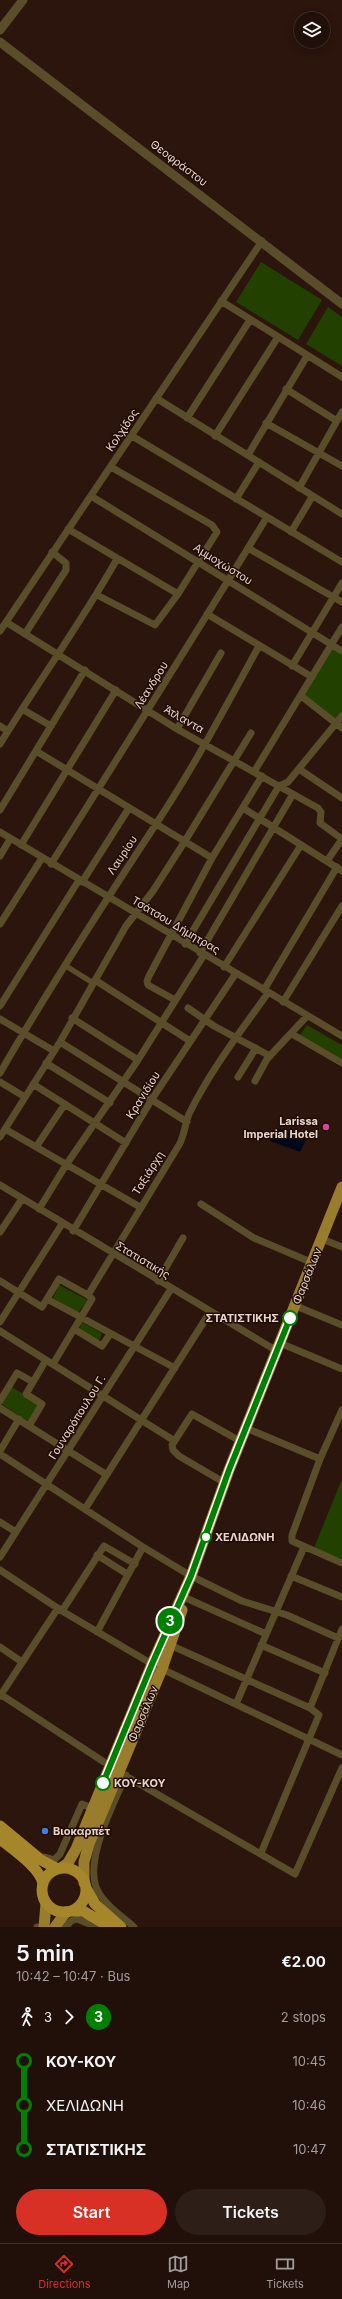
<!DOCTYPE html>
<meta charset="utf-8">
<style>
body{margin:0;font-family:Inter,sans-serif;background:#2d1e17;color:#f1f3f6;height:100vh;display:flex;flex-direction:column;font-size:15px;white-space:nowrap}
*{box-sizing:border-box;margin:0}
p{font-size:13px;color:#a29d9c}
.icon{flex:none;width:22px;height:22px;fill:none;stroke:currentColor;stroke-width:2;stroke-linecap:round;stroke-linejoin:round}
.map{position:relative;height:1927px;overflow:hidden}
.panel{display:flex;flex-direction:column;background:#201009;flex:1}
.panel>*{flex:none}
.badge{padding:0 8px;border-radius:13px;font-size:14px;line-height:26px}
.controls{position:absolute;left:294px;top:12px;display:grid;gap:8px}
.controls a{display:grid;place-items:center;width:36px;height:36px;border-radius:50%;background:#201009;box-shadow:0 2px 10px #0003,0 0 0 1px #3d302a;font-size:20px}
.map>.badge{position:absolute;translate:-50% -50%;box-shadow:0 0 0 2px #fff}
.legs{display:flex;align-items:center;gap:6px;height:44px;padding:0 16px;font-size:13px}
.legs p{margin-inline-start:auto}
.head{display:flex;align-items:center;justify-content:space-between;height:68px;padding:0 16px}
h1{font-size:22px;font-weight:600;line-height:30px}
.cta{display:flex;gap:8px;margin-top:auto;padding:8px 16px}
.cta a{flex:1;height:46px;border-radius:24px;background:#d93025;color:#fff;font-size:16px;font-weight:600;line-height:46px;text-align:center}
.cta a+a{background:#2d1e17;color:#f1f3f6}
ul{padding:0 16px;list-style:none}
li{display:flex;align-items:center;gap:14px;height:44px;font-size:15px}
li i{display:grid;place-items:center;width:6px;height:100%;margin:0 5px;background:currentColor}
li i::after{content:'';width:10px;height:10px;margin:-5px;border:3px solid;border-radius:50%;background:#201009}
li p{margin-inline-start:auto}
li:first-child i{background:linear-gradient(#0000 50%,currentColor 0)}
li:last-child i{background:linear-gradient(currentColor 50%,#0000 0)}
.menu{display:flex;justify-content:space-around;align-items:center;height:56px;border-top:1px solid #3d302a;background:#201009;font-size:11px;color:#a29d9c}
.menu a{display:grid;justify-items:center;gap:2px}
.menu .on{color:#d93025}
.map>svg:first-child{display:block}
.green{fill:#224000}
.water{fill:#00091c}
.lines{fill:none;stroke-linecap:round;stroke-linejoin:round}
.pedestrian{stroke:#5a4d29;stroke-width:5.5}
.minor{stroke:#5a4d29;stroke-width:7}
.tertiary{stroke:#5a4d29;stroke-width:9}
.primary{stroke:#997d2c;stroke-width:11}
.trunk{stroke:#a6862b;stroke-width:11}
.line-1-casing{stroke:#fff;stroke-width:9}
.line-1{stroke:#008000;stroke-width:6}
.hotel-dot{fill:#d1479c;stroke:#210c04;stroke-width:1.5}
.stop-1-dot{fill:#fff;stroke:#008000;stroke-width:2}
.shop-dot{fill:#3f7fe0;stroke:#210c04;stroke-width:1.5}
.labels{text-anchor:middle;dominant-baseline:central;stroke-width:3;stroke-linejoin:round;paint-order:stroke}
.street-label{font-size:11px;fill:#e8d7d1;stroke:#210c04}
.poi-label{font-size:11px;font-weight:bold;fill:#e8d7d1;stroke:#210c04;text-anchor:end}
.stop-label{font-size:11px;font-weight:bold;fill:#e8d7d1;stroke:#210c04;text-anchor:start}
</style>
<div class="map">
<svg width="342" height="1927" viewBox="0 0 342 1927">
<rect width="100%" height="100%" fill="#2b150c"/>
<path class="green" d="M261 262 322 300 298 340 236 302Z
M328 307 342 317V366L306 344Z
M332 644 342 651V716L336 724 301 696Z
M307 1025 342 1045V1059L300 1035Z
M59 1285 86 1299 87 1301 78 1313 53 1298Z
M81 1322 102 1333 100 1339 98 1340 80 1329Z
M10 1386 39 1404 29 1422 0 1403Z
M342 1479V1559L314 1548Z"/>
<path class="water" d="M275 1129H281L306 1140 300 1152 270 1141Z"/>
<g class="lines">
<path class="pedestrian" d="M66 966 93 983"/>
<path class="minor" d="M221 301 342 377
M286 389 337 421
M156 398 342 514
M187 418 250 320
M266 423 342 466
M132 436 342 562
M215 436 278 337
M248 455 307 356
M299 488 342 412
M91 496 342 651
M236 499 259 462
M68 529 178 594
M291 532 312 497
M248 548 342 602
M97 595 155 625 178 594 217 532 212 525 111 467
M207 614 312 677
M6 622 177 729 318 808 321 812 320 823 342 839
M0 631 262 241
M25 634 66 570V563L52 552
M292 666 342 583
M301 696 342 728
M22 709 51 726
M0 726 8 731
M177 729 221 653
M0 744C38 682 81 623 117 559
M36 751 212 858
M299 769 342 798
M254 772 342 627
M243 808 342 871
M0 810 85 670
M0 832 342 1036
M21 845 116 690
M0 856 10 839
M327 861 342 839
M51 864C124 748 196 634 267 517
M82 882 129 808
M0 924 42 858
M185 944 279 786 288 782 342 716
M200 953 293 794
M224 967 301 845
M95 980 190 1041
M264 990 337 867
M175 1000 148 985 147 981 149 976 212 858 262 776
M283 1002 342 906
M0 1006 79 880
M188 1008 214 1026 270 1056
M72 1018 138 1060
M0 1019 54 1051
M292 1034 342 1063
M60 1042 187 1122
M46 1063 110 1103
M0 1073C49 988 102 906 156 824 194 767 226 706 259 646
M238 1077 256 1048
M255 1081 267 1059 307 1016
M0 1082 25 1097
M33 1084 126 1143
M5 1129 140 1207
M0 1137 60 1042 126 926 153 891 185 841 251 733
M36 1147 65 1104
M0 1185 277 1351
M201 1204 254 1238 313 1263
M39 1209 66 1165 138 1060 204 955
M73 1231 152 1099 236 973
M0 1232 22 1199
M322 1239 342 1247
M0 1281 42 1307 59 1279 88 1295
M158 1281 183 1238
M47 1299 175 1368
M296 1306 342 1325
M0 1322 62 1224
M74 1329 102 1346 110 1334
M0 1331 173 1440
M280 1343 342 1369
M53 1364 92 1299 88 1295 179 1145C185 1134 185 1123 189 1114 210 1071 240 1032 268 993
M0 1401 17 1373 33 1382
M0 1408 107 1475
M342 1410 320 1459 292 1535V1541L342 1563
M29 1426 42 1404 26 1394 46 1360
M246 1428 320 1459
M0 1451 19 1419
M0 1454 143 1547 191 1576 242 1601 287 1615 338 1638
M225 1483 179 1456 173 1450 172 1445 192 1414 240 1441
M85 1509 210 1312
M0 1522 16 1532
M97 1555 127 1574
M0 1557 171 1289
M0 1570 62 1611 152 1664
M291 1576 342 1597
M186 1598 266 1634
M62 1611 104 1546 135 1564
M97 1632 143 1547
M170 1645 310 1708 319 1715 261 1853
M261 1645 325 1673
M0 1647 22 1662
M162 1669 342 1755
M0 1694 104 1762
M0 1696 58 1608
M236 1704 304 1547
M310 1708 342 1629
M119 1772 295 1874 342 1768
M126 1775C114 1803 81 1865 99 1893 107 1907 123 1917 134 1927
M45 1857 54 1860 60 1854 82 1804 92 1808
M37 1927H38
M66 1927 71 1921 77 1919 97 1927"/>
<path class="tertiary" d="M0 30 23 0
M0 42 342 304"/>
<path class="primary" d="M61 1868 68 1863 76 1849 152 1664 191 1576 229 1470 342 1187
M84 1883V1862L89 1844 162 1669 182 1610
M44 1927 46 1904
M55 1927 66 1912"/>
<path class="trunk" d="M0 1826 41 1860 58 1869
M0 1839C12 1849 41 1868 43 1884
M42 1890a22 22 0 1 1 44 0a22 22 0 1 1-44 0Z
M86 1888 95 1904 121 1927
M71 1911H83L110 1927"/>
</g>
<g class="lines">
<defs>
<path id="line-1" d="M103 1783 152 1664 191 1576 229 1470 290 1318"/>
</defs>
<use href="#line-1" class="line-1-casing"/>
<use href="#line-1" class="line-1"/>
</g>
<circle class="hotel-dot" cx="326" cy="1127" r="4"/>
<g class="stop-1-dot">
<circle cx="290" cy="1318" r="7"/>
<circle cx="206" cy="1537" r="5"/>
<circle cx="103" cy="1783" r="7"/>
</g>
<circle class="shop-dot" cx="45" cy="1831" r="4"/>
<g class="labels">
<g class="street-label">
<text transform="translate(179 163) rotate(37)">Θεοφράστου</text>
<text transform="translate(122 430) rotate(-56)">Κολχίδος</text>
<text transform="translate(223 564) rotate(32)">Αμμοχώστου</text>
<text transform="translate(151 685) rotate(-58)">Λέανδρου</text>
<text transform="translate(184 719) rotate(30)">Άτλαντα</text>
<text transform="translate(122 855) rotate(-56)">Λαυρίου</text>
<text transform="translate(176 925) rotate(31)">Τσάτσου Δήμητρας</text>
<text transform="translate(143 1095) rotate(-58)">Κρανιδίου</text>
<text transform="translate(148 1173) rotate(-58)">Ταξιάρχη</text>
<text transform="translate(143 1260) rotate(31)">Στατιστικής</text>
<text transform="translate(307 1276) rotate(-68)">Φαρσάλων</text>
<text transform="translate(77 1417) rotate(-58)">Γουναρόπουλου Γ.</text>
<text transform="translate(143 1714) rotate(-67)">Φαρσάλων</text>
</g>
<g class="poi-label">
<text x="318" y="1121">Larissa<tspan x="318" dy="13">Imperial Hotel</tspan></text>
<text x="53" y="1831" text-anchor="start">Βιοκαρπέτ</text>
</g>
<g class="stop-label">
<text x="279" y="1318" text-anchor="end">ΣΤΑΤΙΣΤΙΚΗΣ</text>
<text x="215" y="1537">ΧΕΛΙΔΩΝΗ</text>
<text x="114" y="1783">ΚΟΥ-ΚΟΥ</text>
</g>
</g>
</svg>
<div class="controls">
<a><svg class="icon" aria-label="layers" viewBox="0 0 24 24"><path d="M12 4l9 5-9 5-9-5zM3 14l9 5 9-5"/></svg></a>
</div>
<b class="badge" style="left:170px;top:1621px;background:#008000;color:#fff">3</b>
</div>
<section class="panel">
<div class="head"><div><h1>5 min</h1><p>10:42 – 10:47 · Bus</p></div><b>€2.00</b></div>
<div class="legs"><svg class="icon" aria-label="walk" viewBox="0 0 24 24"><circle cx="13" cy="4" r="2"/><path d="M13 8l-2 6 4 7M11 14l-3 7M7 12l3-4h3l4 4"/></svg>3<svg class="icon" aria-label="forward" viewBox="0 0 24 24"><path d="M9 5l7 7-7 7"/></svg><b class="badge" style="background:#008000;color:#fff">3</b><p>2 stops</p></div>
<ul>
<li><i style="color:#008000"></i><b>ΚΟΥ-ΚΟΥ</b><p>10:45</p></li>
<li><i style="color:#008000"></i><span>ΧΕΛΙΔΩΝΗ</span><p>10:46</p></li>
<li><i style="color:#008000"></i><b>ΣΤΑΤΙΣΤΙΚΗΣ</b><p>10:47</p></li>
</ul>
<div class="cta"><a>Start</a><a>Tickets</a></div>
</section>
<nav class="menu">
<a class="on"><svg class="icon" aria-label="directions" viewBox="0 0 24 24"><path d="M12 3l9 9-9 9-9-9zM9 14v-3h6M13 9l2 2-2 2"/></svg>Directions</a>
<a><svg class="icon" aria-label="map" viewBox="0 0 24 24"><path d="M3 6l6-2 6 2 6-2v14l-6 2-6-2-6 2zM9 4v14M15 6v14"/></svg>Map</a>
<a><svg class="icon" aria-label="tickets" viewBox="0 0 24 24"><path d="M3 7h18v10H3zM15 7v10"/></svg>Tickets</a>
</nav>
